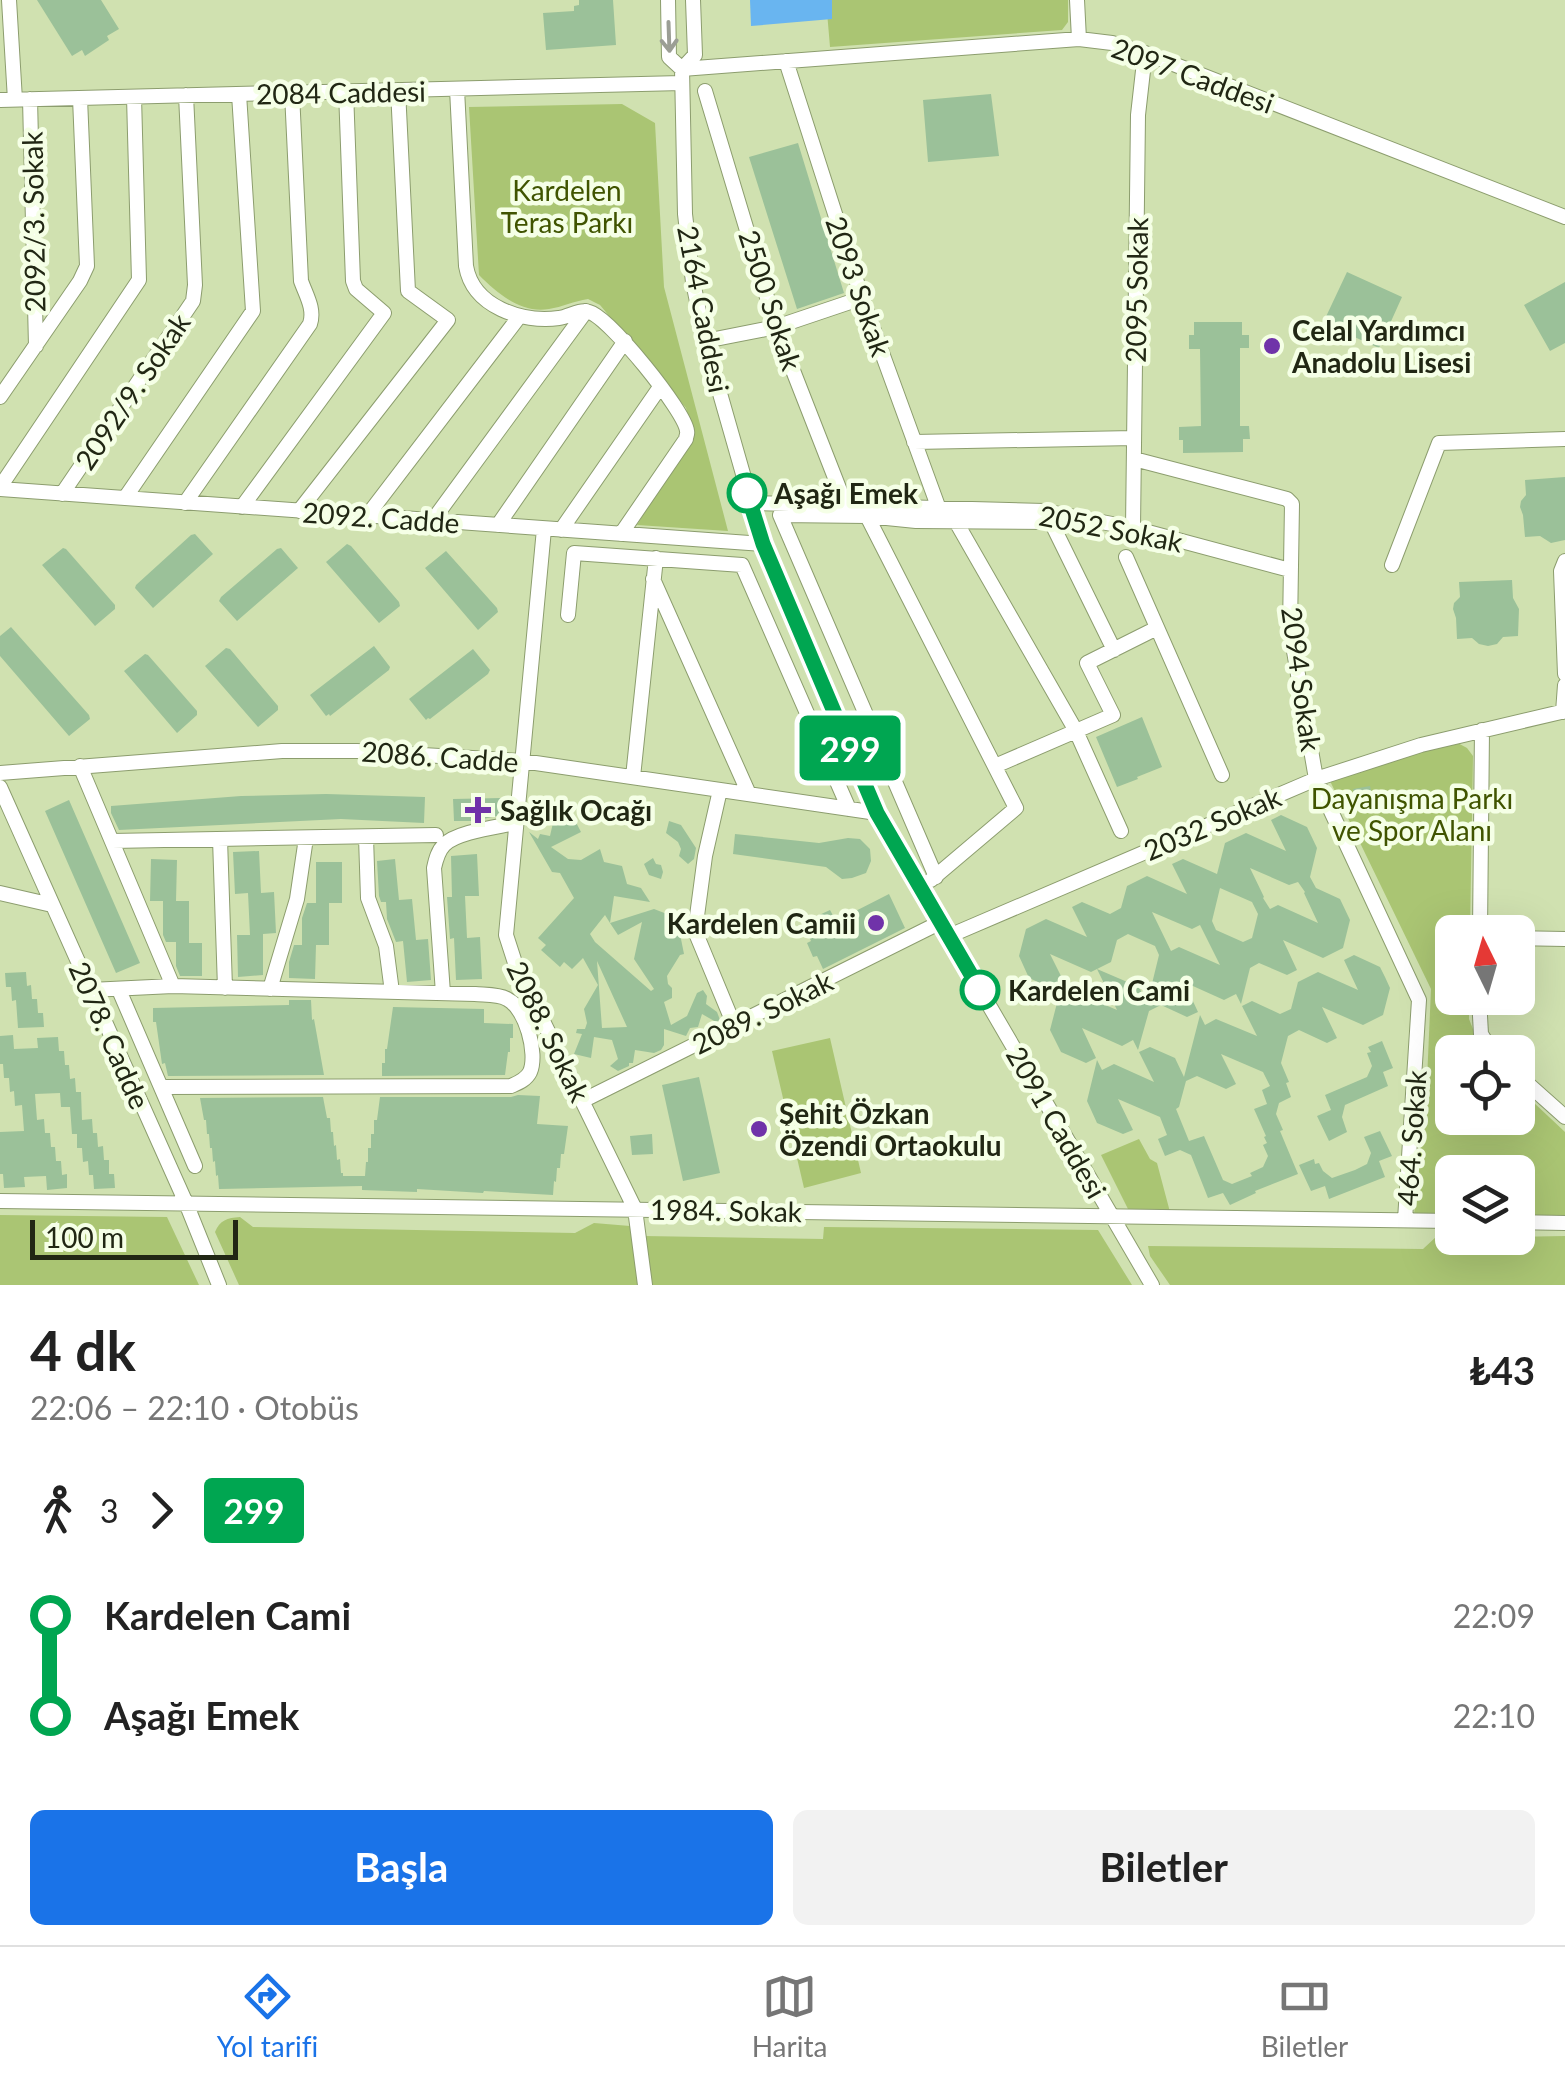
<!DOCTYPE html>
<html lang="tr">
<meta charset="utf-8">
<style>
body{margin:0;font-family:Lato,sans-serif;background:#f2f2f2;color:#222;height:100vh;display:flex;flex-direction:column;font-size:38px;white-space:nowrap}
*{box-sizing:border-box;margin:0}
p{font-size:32px;color:#767676}
.icon{flex:none;width:55px;height:55px;fill:none;stroke:currentColor;stroke-width:2;stroke-linecap:round;stroke-linejoin:round}
.map{position:relative;height:1285px;overflow:hidden}
.sheet{display:flex;flex-direction:column;background:#fff;flex:1}
.sheet>*{flex:none}
.badge{padding:0 20px;border-radius:8px;font-size:35px;line-height:65px}
.needle{width:65px;rotate:355deg}
.buttons{position:absolute;left:1435px;top:915px;display:grid;gap:20px}
.buttons a{display:grid;place-items:center;width:100px;height:100px;border-radius:15px;background:#fff;box-shadow:0 10px 40px #0002;font-size:50px}
.scale{position:absolute;left:30px;bottom:25px;width:208px;box-sizing:border-box;padding-left:10px;border:5px solid #212714;border-top:0;font-size:28px;line-height:35px;white-space:nowrap;color:#212714;-webkit-text-stroke:8px #f5ffe6;paint-order:stroke}
.map>.badge{position:absolute;translate:-50% -50%;box-shadow:0 0 0 5px #fff}
.legs{display:flex;align-items:center;gap:15px;height:110px;padding:0 30px;font-size:32px}
.legs p{margin-inline-start:auto}
.overview{display:flex;align-items:center;justify-content:space-between;height:170px;padding:0 30px}
h1{font-size:55px;font-weight:700;line-height:75px}
.primary-button{display:flex;gap:20px;margin-top:auto;padding:20px 30px}
.primary-button a{flex:1;height:115px;border-radius:15px;background:#1a73e8;color:#fff;font-size:40px;font-weight:700;line-height:115px;text-align:center}
.primary-button a+a{background:#f2f2f2;color:#222}
ul{padding:0 30px;list-style:none}
li{display:flex;align-items:center;gap:35px;height:100px;font-size:38px}
li i{display:grid;place-items:center;width:15px;height:100%;margin:0 12px;background:currentColor}
li i::after{content:'';width:25px;height:25px;margin:-12px;border:8px solid;border-radius:50%;background:#fff}
li p{margin-inline-start:auto}
li:first-child i{background:linear-gradient(#0000 50%,currentColor 0)}
li:last-child i{background:linear-gradient(currentColor 50%,#0000 0)}
.menu{display:flex;justify-content:space-around;align-items:center;height:140px;border-top:2px solid #e0e0e0;background:#fff;font-size:28px;color:#767676}
.menu a{display:grid;justify-items:center;gap:5px}
.menu .current{color:#1a73e8}
.map>svg:first-child{display:block}
.green{fill:#aac573}
.water{fill:#69b5f0}
.building{fill:#9bc199;fill-rule:evenodd}
.lines{fill:none;stroke-linecap:round;stroke-linejoin:round}
.minor-casing{stroke:#8c9d6e;stroke-width:16}
.minor{stroke:#fff;stroke-width:14}
.oneway{stroke:#9b9e95}
.line-1-casing{stroke:#fff;stroke-width:22}
.line-1{stroke:#00a651;stroke-width:15}
.poi-dot{fill:#7033a9;stroke:#f5ffe6;stroke-width:4}
.stop-1-dot{fill:#fff;stroke:#00a651;stroke-width:5}
.labels{text-anchor:middle;dominant-baseline:central;stroke-width:9;stroke-linejoin:round;paint-order:stroke}
.street-label{font-size:28px;fill:#212714;stroke:#f5ffe6}
.park-label{font-size:28px;fill:#405400;stroke:#f5ffe6}
.poi-label{font-size:28px;font-weight:bold;fill:#212714;stroke:#f5ffe6;text-anchor:start}
.stop-label{font-size:28px;font-weight:bold;fill:#212714;stroke:#f5ffe6;text-anchor:start}
</style>
<div class="map">
<svg width="1565" height="1285" viewBox="0 0 1565 1285">
<rect width="100%" height="100%" fill="#d0e1b0"/>
<path class="green" d="M826 0H1068V22L1062 30 830 47Z
M622 104 655 123 664 287 728 531 637 525 692 434 686 408 600 305 588 299C574 301 562 307 549 309 521 314 497 293 479 275L469 107Z
M1456 742 1467 748 1473 756 1470 932H1452V998H1469V1019L1482 1052H1452V1118H1518V1088L1565 1132V1216H1518V1172H1452V1215H1414L1427 1080 1431 989 1330 781 1396 756Z
M830 1038 861 1173 804 1188 772 1051Z
M1139 1139 1150 1159 1157 1163 1170 1212 1129 1211 1101 1155Z
M0 1215 167 1217 199 1285H0Z
M240 1217 253 1227 575 1233 594 1223 630 1226 638 1285H239L215 1232C220 1220 227 1218 240 1217Z
M824 1227 1098 1230 1132 1285H650L644 1236 823 1239Z
M1452 1229V1238L1565 1236V1285H1170L1150 1256 1148 1246 1423 1249 1437 1236Z"/>
<path class="water" d="M750 0H832V19L751 26Z"/>
<path class="building" d="M37 0H101L119 29 107 36 109 40 85 56 82 50 72 56Z
M579 0H613L616 45 546 50 543 13 574 11V6L579 5Z
M991 94 999 156 928 162 923 100Z
M798 143 844 293 797 309 749 157Z
M1347 272 1402 297 1379 348 1323 323Z
M1565 282V343L1550 351 1524 305Z
M1194 322H1242V335H1249V348H1240V426H1249L1250 439H1243V452L1183 453V440H1179V427L1201 426 1200 349H1189V335H1194Z
M1565 477V540L1551 543 1540 536 1525 537 1523 515 1520 507 1521 501 1526 495 1525 480Z
M195 534 213 554 153 608 135 588 136 585 191 535Z
M347 544 351 546 399 602 400 606 379 623 326 562Z
M63 548 66 549 115 605V609L95 626 42 565Z
M281 548 298 568 237 621 219 601 221 597 277 549Z
M446 551 497 608 498 612 478 630 425 568Z
M1512 580 1513 598 1519 609 1518 636 1503 637 1497 644 1488 646 1479 644 1472 638 1457 639 1456 618 1453 609 1454 603 1460 597 1459 582Z
M11 627 89 715 90 719 69 736 0 656V636Z
M374 646 390 667 389 670 330 716 329 714 326 716 310 695Z
M226 648 230 649 278 706V710L258 727 205 666Z
M473 649 490 670 488 674 430 719 428 718 426 720 409 699Z
M145 654 148 655 197 711V715L177 733 124 671Z
M1142 717 1162 767 1137 777 1138 779 1117 787 1096 737Z
M1370 786 1374 803 1357 807 1353 789Z
M326 794 425 797 424 823 341 819 119 830 111 813V806L241 796Z
M501 798 502 815 473 821H454L453 799Z
M69 800 140 963 116 973 45 811Z
M557 805 569 809 581 832 551 847 568 859 581 860 600 849 604 862 622 866 627 884 641 888 650 902 614 896 610 923 605 915 590 934 595 942 651 991 654 989 634 959 642 922 618 935 610 923 654 909 667 914 681 939 684 954 680 955 667 976 668 984 672 988V998L664 1002 671 1025 687 1016 697 993 703 990 707 996 706 1004 717 1012 720 1020 716 1022 702 1014 698 1027 690 1028 686 1036 664 1029V1045L661 1050 654 1053 635 1050 633 1063H629V1066L618 1071 610 1066 618 1059 612 1040 594 1037 591 1058 574 1054 582 1034 576 1033 577 1029H585L587 1023 584 1009 598 985 583 958 572 969 564 962 560 967 541 950 546 945 538 938 574 898 560 873 552 872 529 832 538 839 540 834 550 836ZM597 961 627 1027 602 1028Z
M1281 815 1307 827 1317 848 1310 877 1316 888 1340 899 1350 920 1343 948 1323 958 1283 940 1297 970 1287 975 1259 963 1250 968 1241 1004 1236 994 1224 1000 1184 982 1198 1012 1187 1017 1161 1005 1149 1011 1138 1050 1133 1040 1122 1046 1082 1028 1096 1058 1086 1063 1061 1052 1050 1030 1057 1003 1070 996 1029 978 1019 956 1026 929 1046 919 1087 937 1072 907 1082 902 1110 914 1121 908 1127 886 1147 876 1187 894 1172 864 1183 859 1217 874 1225 843 1246 833 1286 851 1271 820ZM1250 868 1289 885 1298 882 1305 892 1304 893 1318 923 1278 905 1270 909 1263 898 1264 897ZM1220 888 1252 902 1258 914 1252 938 1243 942 1216 930 1212 921ZM1152 912 1192 929 1200 925 1220 965 1179 947 1171 951ZM1128 934 1155 946 1159 955 1147 1004 1139 987 1097 969 1111 962 1117 940ZM1050 954 1091 972 1097 969 1117 1010 1077 993 1071 996Z
M669 821 681 825 696 848 694 859 688 864 679 856 681 849 678 842 666 833Z
M735 834 819 843 848 838 860 839 870 849 871 861 866 873 852 878 842 879 826 867 733 854Z
M259 851 261 893 274 892 276 933 263 934V975L238 977 237 935H250L248 893 235 894 233 852Z
M477 854 479 896H465L467 938 480 937 482 979 456 980 454 938 450 939 447 897H452L451 856Z
M653 858 656 864 661 865 663 872 661 879 649 875 644 864Z
M151 859 177 860 176 901H189V943H202V976H180L176 966V942H166L163 935V901H150Z
M395 859 399 900 412 899 416 940 428 939 431 980 407 982 403 941 396 942 387 919 386 902H381L379 896 377 861Z
M316 862H342V903H329V945H316L315 979 289 978V962L294 945H302V918L307 903H316Z
M889 894 905 928 823 969 817 956 813 957 807 943 811 941 802 923 830 910 836 921Z
M1354 955 1380 967 1385 977 1390 988 1383 1015 1363 1025 1322 1007 1337 1038 1327 1043 1299 1030 1288 1036 1281 1063 1289 1082 1286 1083 1291 1097 1279 1103 1276 1114 1283 1130 1280 1131 1298 1174 1255 1191 1256 1193 1230 1205 1223 1193 1208 1198 1191 1155 1180 1150 1165 1156 1158 1139 1167 1135 1160 1117 1118 1099 1133 1130 1123 1134 1097 1123 1087 1101 1097 1060 1102 1070 1114 1064 1154 1082 1139 1052 1150 1047 1175 1058 1184 1077 1200 1015 1205 1025 1216 1019 1257 1036 1242 1006 1252 1001 1280 1014 1291 1009 1298 982 1318 972 1358 990 1344 960ZM1221 1054 1263 1072 1270 1086 1262 1090 1267 1104 1254 1109 1266 1136 1264 1137 1267 1143 1263 1145 1268 1156 1263 1167 1250 1173 1252 1176 1232 1184 1223 1180 1204 1136 1189 1141 1176 1109 1179 1107 1186 1081 1197 1076 1226 1089 1236 1084Z
M26 972 27 986 31 985 32 999H37L38 1013H43L44 1027 18 1028 16 1000 12 1001 11 987H6L5 973Z
M289 1000H311L312 1020 314 1019 324 1075 168 1076 165 1063 162 1064 156 1022H153V1008L289 1005Z
M393 1007 484 1009V1023L513 1024V1038H510V1052H508L505 1075 382 1076V1063H385V1049H387Z
M13 1035 14 1049 38 1048 37 1038 58 1037 59 1051H64L65 1065H69L70 1079 75 1078 76 1092H81L82 1120 92 1119 93 1133H97L98 1147 103 1146 104 1160H109V1174H114L115 1188 94 1189 93 1175H89L88 1161 83 1162 82 1148H77V1134H72L70 1107H61L60 1093 35 1094 37 1120 44 1119 45 1133H50L51 1147H55L56 1161H61L62 1175 67 1174V1188L47 1190 46 1176 24 1177 25 1187 4 1188 3 1174H0V1132L24 1131 22 1105 15 1106 14 1091 10 1092 9 1078H4L3 1064H0V1036Z
M1382 1041 1393 1068 1383 1072 1388 1086 1345 1105 1342 1117 1347 1132 1329 1141 1317 1116 1331 1110 1325 1095 1367 1077 1372 1066 1367 1053 1371 1052 1368 1047Z
M699 1077 720 1173 683 1181 662 1085Z
M518 1095 540 1096 537 1124 568 1126 564 1154H561L560 1168H557L556 1182 554 1181 553 1195 484 1191 483 1193 417 1189V1192L362 1190V1186L219 1189 218 1175 216 1176 215 1161 213 1162 212 1148H210L209 1134H207L206 1120H204L200 1098 323 1097 327 1118H330L331 1132H333L334 1146 336 1145 337 1160 340 1159 341 1173H343V1176H365L366 1162H368V1148H371V1134H374V1120H377L380 1097H511Z
M1380 1131 1392 1156 1379 1161 1385 1177 1329 1199 1325 1186 1311 1191 1299 1165 1314 1159 1315 1164 1319 1163 1323 1171 1332 1178 1355 1170 1367 1164 1371 1153 1364 1137Z
M652 1134 653 1154 632 1155 630 1136Z"/>
<g class="lines">
<defs>
<path id="minor" d="M9 0 15 100
M668 0 669 57 682 69
M1077 0 1079 39
M786 61 862 298 939 509
M682 69 685 214 693 282 705 341 763 544 877 813 1152 1285
M682 69 1079 39 1112 43 1145 53 1565 217
M682 69 695 55 693 0
M457 89 466 266C473 307 522 323 559 318 569 317 578 309 589 312 609 317 685 411 687 431 688 434 686 436 686 439L621 534
M705 91 776 327 846 506
M30 99 36 346
M0 100 682 83
M705 341 776 327 862 298
M0 397 80 281 87 266 80 98
M914 442 1134 438
M1134 459 1287 499 1292 504 1290 628 1316 779 1419 1000 1405 1220
M0 487 139 280 134 97
M0 489 763 544
M62 494 193 301 195 285 186 95
M125 498 253 311 239 94
M185 503 310 324C315 309 306 295 301 281L292 93
M750 503 1044 511 1133 528 1290 570
M242 507 384 313 356 289 353 281 346 91
M299 511 448 320 408 291 398 90
M367 516 519 317
M867 516 1016 808 931 880
M433 520 586 311
M955 520 1076 731 1121 831
M498 525 625 341
M1133 528 1138 115 1145 53
M544 529 506 935 516 966 635 1209 645 1285
M561 530 660 387
M1126 557 1222 775
M1565 561 1561 571 1565 674
M1392 565 1439 443 1565 439
M653 579 749 794
M568 615 574 553 742 565 849 809
M1563 712 1565 685
M80 766 173 986
M995 766 1113 715 1087 663 1157 628
M0 773 282 751H357L522 761 877 813
M633 777 656 558
M0 787 186 1203 219 1285
M720 790 705 856 695 931 734 1025
M366 837 368 898 386 946 392 992
M220 839 225 988
M112 841 436 835
M936 877 780 515 867 516 916 521 1051 522 1114 650
M0 893 52 905
M1480 932 1482 730
M949 936 1316 779 1421 745 1565 711
M1518 938 1565 939
M270 989 297 899 306 838
M90 990 173 986 475 994C484 995 499 994 507 999 526 1008 538 1054 530 1072 526 1080 518 1083 511 1086L161 1087
M119 990 195 1166
M443 993 434 868C436 859 438 851 444 845 456 832 497 827 515 823
M1479 998 1481 1034 1492 1052
M1518 1075 1565 1117
M582 1101 941 922
M0 1201 1452 1221
M1518 1222 1565 1223"/>
</defs>
<use href="#minor" class="minor-casing"/>
<use href="#minor" class="minor"/>
</g>
<defs><path id="oneway-shaft" d="M-6 0H5M1.5-3L5.5 0L1.5 3" fill="none" stroke-width="1.6" stroke-linecap="round" stroke-linejoin="round" transform="scale(2.5)"/></defs>
<use class="oneway" href="#oneway-shaft" transform="translate(669 37) rotate(88)"/>
<g class="lines">
<defs>
<path id="line-1" d="M747 493 763 544 877 813 980 990"/>
</defs>
<use href="#line-1" class="line-1-casing"/>
<use href="#line-1" class="line-1"/>
</g>
<g class="poi-dot">
<circle cx="1272" cy="346" r="10"/>
<path d="M473 795h10v10h10v10h-10v10h-10v-10h-10v-10h10z"/>
<circle cx="876" cy="923" r="10"/>
<circle cx="759" cy="1129" r="10"/>
</g>
<g class="stop-1-dot">
<circle cx="747" cy="493" r="18"/>
<circle cx="980" cy="990" r="18"/>
</g>
<g class="labels">
<g class="street-label">
<text transform="translate(1193 75) rotate(20)">2097 Caddesi</text>
<text transform="translate(341 92) rotate(-1)">2084 Caddesi</text>
<text transform="translate(33 222) rotate(-91)">2092/3. Sokak</text>
<text transform="translate(859 286) rotate(71)">2093 Sokak</text>
<text transform="translate(1136 290) rotate(-89)">2095 Sokak</text>
<text transform="translate(771 300) rotate(72)">2500 Sokak</text>
<text transform="translate(704 309) rotate(79)">2164 Caddesi</text>
<text transform="translate(132 391) rotate(-56)">2092/9. Sokak</text>
<text transform="translate(381 517) rotate(4)">2092. Cadde</text>
<text transform="translate(1111 528) rotate(11)">2052 Sokak</text>
<text transform="translate(1302 679) rotate(82)">2094 Sokak</text>
<text transform="translate(440 756) rotate(4)">2086. Cadde</text>
<text transform="translate(1212 823) rotate(-23)">2032 Sokak</text>
<text transform="translate(762 1012) rotate(-26)">2089. Sokak</text>
<text transform="translate(549 1031) rotate(64)">2088. Sokak</text>
<text transform="translate(110 1035) rotate(66)">2078. Cadde</text>
<text transform="translate(1057 1122) rotate(60)">2091 Caddesi</text>
<text transform="translate(1411 1138) rotate(-86)">464. Sokak</text>
<text transform="translate(726 1210) rotate(1)">1984. Sokak</text>
</g>
<g class="park-label">
<text x="567" y="190">Kardelen<tspan x="567" dy="32">Teras Parkı</tspan></text>
<text x="1412" y="798">Dayanışma Parkı<tspan x="1412" dy="32">ve Spor Alanı</tspan></text>
</g>
<g class="poi-label">
<text x="1292" y="330">Celal Yardımcı<tspan x="1292" dy="32">Anadolu Lisesi</tspan></text>
<text x="500" y="810">Sağlık Ocağı</text>
<text x="856" y="923" text-anchor="end">Kardelen Camii</text>
<text x="779" y="1113">Şehit Özkan<tspan x="779" dy="32">Özendi Ortaokulu</tspan></text>
</g>
<g class="stop-label">
<text x="774" y="493">Aşağı Emek</text>
<text x="1008" y="990">Kardelen Cami</text>
</g>
</g>
</svg>
<div class="buttons">
<a><svg class="needle" viewBox="-14 -14 28 28"><path d="M0-13l5 13h-10z" fill="#e53935"/><path d="M0 13l5-13h-10z" fill="#767676"/></svg></a>
<a><svg class="icon" aria-label="locate" viewBox="0 0 24 24"><circle cx="12" cy="12" r="6"/><path d="M12 2v4M12 18v4M2 12h4M18 12h4"/></svg></a>
<a><svg class="icon" aria-label="layers" viewBox="0 0 24 24"><path d="M12 4l9 5-9 5-9-5zM3 14l9 5 9-5"/></svg></a>
</div>
<div class="scale">100 m</div>
<b class="badge" style="left:850px;top:748px;background:#00a651;color:#fff">299</b>
</div>
<section class="sheet">
<div class="overview"><div><h1>4 dk</h1><p>22:06 – 22:10 · Otobüs</p></div><b>₺43</b></div>
<div class="legs"><svg class="icon" aria-label="walk" viewBox="0 0 24 24"><circle cx="13" cy="4" r="2"/><path d="M13 8l-2 6 4 7M11 14l-3 7M7 12l3-4h3l4 4"/></svg>3<svg class="icon" aria-label="forward" viewBox="0 0 24 24"><path d="M9 5l7 7-7 7"/></svg><b class="badge" style="background:#00a651;color:#fff">299</b></div>
<ul>
<li><i style="color:#00a651"></i><b>Kardelen Cami</b><p>22:09</p></li>
<li><i style="color:#00a651"></i><b>Aşağı Emek</b><p>22:10</p></li>
</ul>
<div class="primary-button"><a>Başla</a><a>Biletler</a></div>
</section>
<nav class="menu">
<a class="current"><svg class="icon" aria-label="directions" viewBox="0 0 24 24"><path d="M12 3l9 9-9 9-9-9zM9 14v-3h6M13 9l2 2-2 2"/></svg>Yol tarifi</a>
<a><svg class="icon" aria-label="map" viewBox="0 0 24 24"><path d="M3 6l6-2 6 2 6-2v14l-6 2-6-2-6 2zM9 4v14M15 6v14"/></svg>Harita</a>
<a><svg class="icon" aria-label="tickets" viewBox="0 0 24 24"><path d="M3 7h18v10H3zM15 7v10"/></svg>Biletler</a>
</nav>
